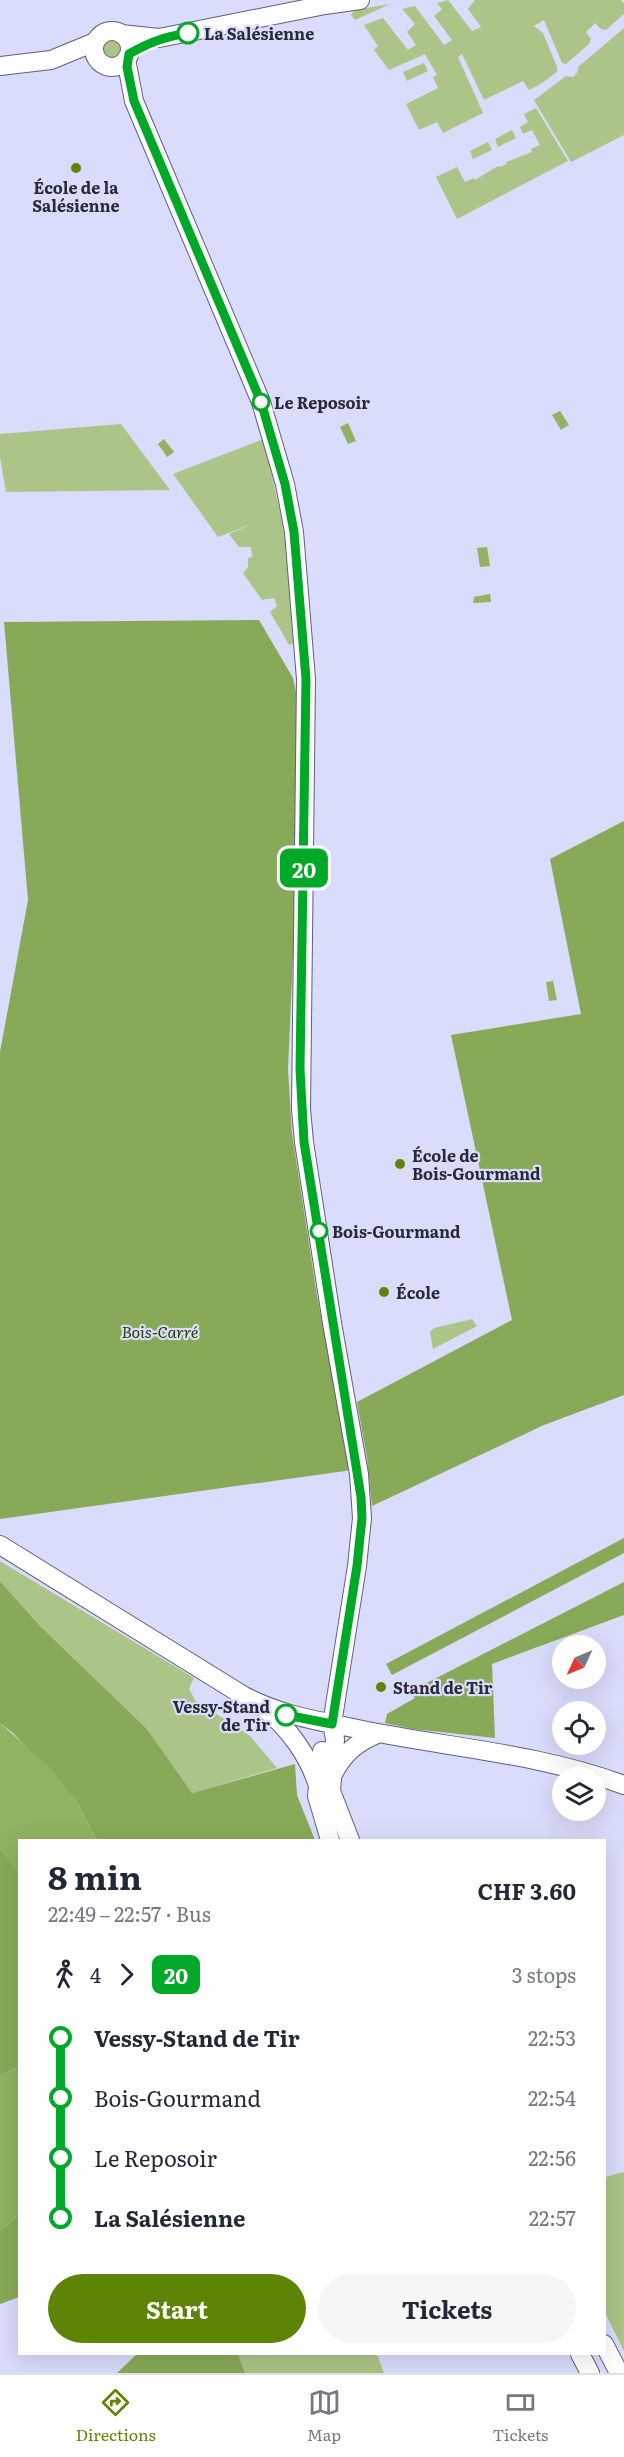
<!DOCTYPE html>
<meta charset="utf-8">
<style>
body{margin:0;font-family:Literata,serif;background:#f6f6f7;color:#1f2937;height:100vh;display:flex;flex-direction:column;font-size:22px;white-space:nowrap}
*{box-sizing:border-box;margin:0}
p{font-size:20px;color:#747a83}
.icon{flex:none;width:33px;height:33px;fill:none;stroke:currentColor;stroke-width:2;stroke-linecap:round;stroke-linejoin:round}
.map{position:relative;flex:1;overflow:hidden}
.side{position:absolute;left:18px;top:1839px;width:588px;height:516px;display:flex;flex-direction:column;background:#fff;border-radius:0px;box-shadow:0 6px 24px #0002}
.side>*{flex:none}
.badge{padding:0 12px;border-radius:9px;font-size:21px;line-height:39px}
.needle{width:39px;rotate:226deg}
.fabs{position:absolute;left:552px;top:1635px;display:grid;gap:12px}
.fabs a{display:grid;place-items:center;width:54px;height:54px;border-radius:50%;background:#fff;box-shadow:0 6px 24px #0002;font-size:30px}
.map>.badge{position:absolute;translate:-50% -50%;box-shadow:0 0 0 3px #fff}
.legs{display:flex;align-items:center;gap:9px;height:66px;padding:0 30px;font-size:20px}
.legs p{margin-inline-start:auto}
.headline{display:flex;align-items:center;justify-content:space-between;height:102px;padding:0 30px}
h1{font-size:33px;font-weight:700;line-height:45px}
.action{display:flex;gap:12px;margin-top:auto;padding:12px 30px}
.action a{flex:1;height:69px;border-radius:36px;background:#5e8406;color:#fff;font-size:24px;font-weight:700;line-height:69px;text-align:center}
.action a+a{background:#f6f6f7;color:#1f2937}
ul{padding:0 30px;list-style:none}
li{display:flex;align-items:center;gap:21px;height:60px;font-size:22px}
li i{display:grid;place-items:center;width:9px;height:100%;margin:0 8px;background:currentColor}
li i::after{content:'';width:15px;height:15px;margin:-8px;border:4px solid;border-radius:50%;background:#fff}
li p{margin-inline-start:auto}
li:first-child i{background:linear-gradient(#0000 50%,currentColor 0)}
li:last-child i{background:linear-gradient(currentColor 50%,#0000 0)}
.menu{display:flex;justify-content:space-around;align-items:center;height:84px;border-top:2px solid #e0e1e3;background:#fff;font-size:16px;color:#747a83}
.menu a{display:grid;justify-items:center;gap:3px}
.menu .active{color:#5e8406}
.map>svg:first-child{display:block}
.green{fill:#aac587}
.forest{fill:#88a958}
.water{fill:#91b261}
.lines{fill:none;stroke-linecap:round;stroke-linejoin:round}
.secondary-casing{stroke:#5e5f7a;stroke-width:20}
.secondary{stroke:#fff;stroke-width:18}
.line-1-casing{stroke:#fff;stroke-width:14}
.line-1{stroke:#00a828;stroke-width:9}
.stop-1-dot{fill:#fff;stroke:#00a828;stroke-width:3}
.poi-dot{fill:#5e8406;stroke:#d9dcfa;stroke-width:2}
.labels{text-anchor:middle;dominant-baseline:central;stroke-width:4.5;stroke-linejoin:round;paint-order:stroke}
.stop-label{font-size:16px;font-weight:bold;fill:#292a36;stroke:#d9dcfa;text-anchor:start}
.poi-label{font-size:16px;font-weight:bold;fill:#292a36;stroke:#d9dcfa;text-anchor:start}
.park-label{font-size:16px;font-style:italic;fill:#293d00;stroke:#d9dcfa}
</style>
<div class="map">
<svg width="624" height="2373" viewBox="0 0 624 2373">
<rect width="100%" height="100%" fill="#d9dcfa"/>
<path class="green" d="M448 0 472 31 481 27 468 9 475 0H621L624 3V14L606 30 601 29 595 23 586 32 591 39 589 44 566 64 562 63 544 20 534 26 543 33 557 67V72L539 85 529 90 523 81 484 100 462 54 458 57 483 113 443 133 437 122 419 130 406 104 438 88 433 77 437 75 425 54 389 70 374 50 378 46 364 25 383 18 408 50 416 45 407 32 415 24 402 9 415 6 444 45 452 40 434 16 442 9 437 3Z
M390 4 355 20 351 15 355 10Z
M624 28V135L571 162 534 100 566 76 573 77 577 73 578 67Z
M102 48a10 10 0 1 1 20 0a10 10 0 1 1-20 0Z
M424 63 428 71 407 81 403 72Z
M536 108 568 161 457 219 436 177 457 167 465 182 474 178 475 180 498 166 500 167 507 164 506 162 532 152 531 149 540 145 532 130 523 134 520 127 528 122 524 114Z
M512 130 516 138 498 147 495 139Z
M488 142 492 150 473 159 470 151Z
M121 424 170 490 6 492 0 457V434Z
M264 439 285 535 294 643 289 645 270 612 277 606 274 598 262 600 243 573 248 567V558L252 557 251 547H239L229 534 252 524 218 537 173 474Z
M472 1319 477 1326 433 1349 430 1332 434 1328Z
M0 1561 194 1678 189 1689 195 1700 250 1736 277 1768 192 1793 147 1729 40 1626 0 1581Z
M624 2172V2351L605 2313V2177Z
M238 2354H377L384 2373H245Z"/>
<path class="forest" d="M259 620 293 678 299 706 295 910 288 1069 292 1133 317 1296 352 1470 0 1519V1052L28 900 4 622Z
M624 821V1395L544 1425 372 1506 367 1458 357 1402 512 1320 451 1035 581 1014 550 859Z
M624 1538V1553L392 1675 386 1664Z
M0 1581 40 1626 147 1729 192 1793 295 1764 297 1795 315 1840H97L75 1799 13 1733 0 1723Z
M624 1582V1615L492 1664 495 1738 413 1729 385 1723 387 1714 415 1698 411 1691Z
M0 1848 20 1877 19 2066 0 2076Z
M19 2216V2297L0 2304V2230Z
M137 2354H238L245 2373H117Z"/>
<path class="water" d="M560 411 569 425 561 430 552 415Z
M348 423 356 441 348 444 340 427Z
M164 439 174 452 167 457 158 444Z
M487 547 490 566 480 567 477 548Z
M490 594 491 602 473 603 474 597Z
M553 981 557 1000 549 1001 546 982Z
M0 1723 49 1767 75 1799 97 1840H20L19 1877 0 1848Z
M19 2066V2216L0 2230V2076Z"/>
<g class="lines">
<defs>
<path id="secondary" d="M94 49a18 18 0 1 1 36 0a18 18 0 1 1-36 0Z
M121 34 159 38 325 5 360 0
M126 59 134 101 261 402 285 484 294 532 306 679 301 1109 304 1142 332 1323 359 1474 362 1518 357 1566 332 1724 335 1739 331 1791 350 1840
M0 66 51 60 95 42
M0 1545 244 1696C279 1714 309 1719 348 1727 440 1747 535 1752 624 1785
M266 1710C289 1729 308 1755 317 1783
M322 1751 317 1796 330 1840
M333 1774C344 1753 356 1743 377 1734
M604 2344 619 2373
M580 2354 590 2373"/>
</defs>
<use href="#secondary" class="secondary-casing"/>
<use href="#secondary" class="secondary"/>
</g>
<g class="lines">
<defs>
<path id="line-1" d="M188 33C164 37 150 42 129 54L127 67 134 101 261 402 285 484 294 532 306 679 300 1069 304 1142 361 1497 362 1518 357 1566 332 1724 286 1715"/>
</defs>
<use href="#line-1" class="line-1-casing"/>
<use href="#line-1" class="line-1"/>
</g>
<g class="stop-1-dot">
<circle cx="188" cy="33" r="10"/>
<circle cx="261" cy="402" r="8"/>
<circle cx="319" cy="1231" r="8"/>
<circle cx="286" cy="1715" r="10"/>
</g>
<g class="poi-dot">
<circle cx="76" cy="168" r="6"/>
<circle cx="400" cy="1164" r="6"/>
<circle cx="384" cy="1292" r="6"/>
<circle cx="381" cy="1687" r="6"/>
</g>
<g class="labels">
<g class="stop-label">
<text x="204" y="33">La Salésienne</text>
<text x="274" y="402">Le Reposoir</text>
<text x="332" y="1231">Bois-Gourmand</text>
<text x="270" y="1706" text-anchor="end">Vessy-Stand<tspan x="270" dy="18">de Tir</tspan></text>
</g>
<g class="poi-label">
<text x="76" y="187" text-anchor="middle">École de la<tspan x="76" dy="18">Salésienne</tspan></text>
<text x="412" y="1155">École de<tspan x="412" dy="18">Bois-Gourmand</tspan></text>
<text x="396" y="1292">École</text>
<text x="393" y="1687">Stand de Tir</text>
</g>
<g class="park-label">
<text x="160" y="1331">Bois-Carré</text>
</g>
</g>
</svg>
<div class="fabs">
<a><svg class="needle" viewBox="-14 -14 28 28"><path d="M0-13l5 13h-10z" fill="#e53935"/><path d="M0 13l5-13h-10z" fill="#747a83"/></svg></a>
<a><svg class="icon" aria-label="locate" viewBox="0 0 24 24"><circle cx="12" cy="12" r="6"/><path d="M12 2v4M12 18v4M2 12h4M18 12h4"/></svg></a>
<a><svg class="icon" aria-label="layers" viewBox="0 0 24 24"><path d="M12 4l9 5-9 5-9-5zM3 14l9 5 9-5"/></svg></a>
</div>
<b class="badge" style="left:304px;top:868px;background:#00a828;color:#fff">20</b>
<section class="side">
<div class="headline"><div><h1>8 min</h1><p>22:49 – 22:57 · Bus</p></div><b>CHF 3.60</b></div>
<div class="legs"><svg class="icon" aria-label="walk" viewBox="0 0 24 24"><circle cx="13" cy="4" r="2"/><path d="M13 8l-2 6 4 7M11 14l-3 7M7 12l3-4h3l4 4"/></svg>4<svg class="icon" aria-label="forward" viewBox="0 0 24 24"><path d="M9 5l7 7-7 7"/></svg><b class="badge" style="background:#00a828;color:#fff">20</b><p>3 stops</p></div>
<ul>
<li><i style="color:#00a828"></i><b>Vessy-Stand de Tir</b><p>22:53</p></li>
<li><i style="color:#00a828"></i><span>Bois-Gourmand</span><p>22:54</p></li>
<li><i style="color:#00a828"></i><span>Le Reposoir</span><p>22:56</p></li>
<li><i style="color:#00a828"></i><b>La Salésienne</b><p>22:57</p></li>
</ul>
<div class="action"><a>Start</a><a>Tickets</a></div>
</section>
</div>
<nav class="menu">
<a class="active"><svg class="icon" aria-label="directions" viewBox="0 0 24 24"><path d="M12 3l9 9-9 9-9-9zM9 14v-3h6M13 9l2 2-2 2"/></svg>Directions</a>
<a><svg class="icon" aria-label="map" viewBox="0 0 24 24"><path d="M3 6l6-2 6 2 6-2v14l-6 2-6-2-6 2zM9 4v14M15 6v14"/></svg>Map</a>
<a><svg class="icon" aria-label="tickets" viewBox="0 0 24 24"><path d="M3 7h18v10H3zM15 7v10"/></svg>Tickets</a>
</nav>
